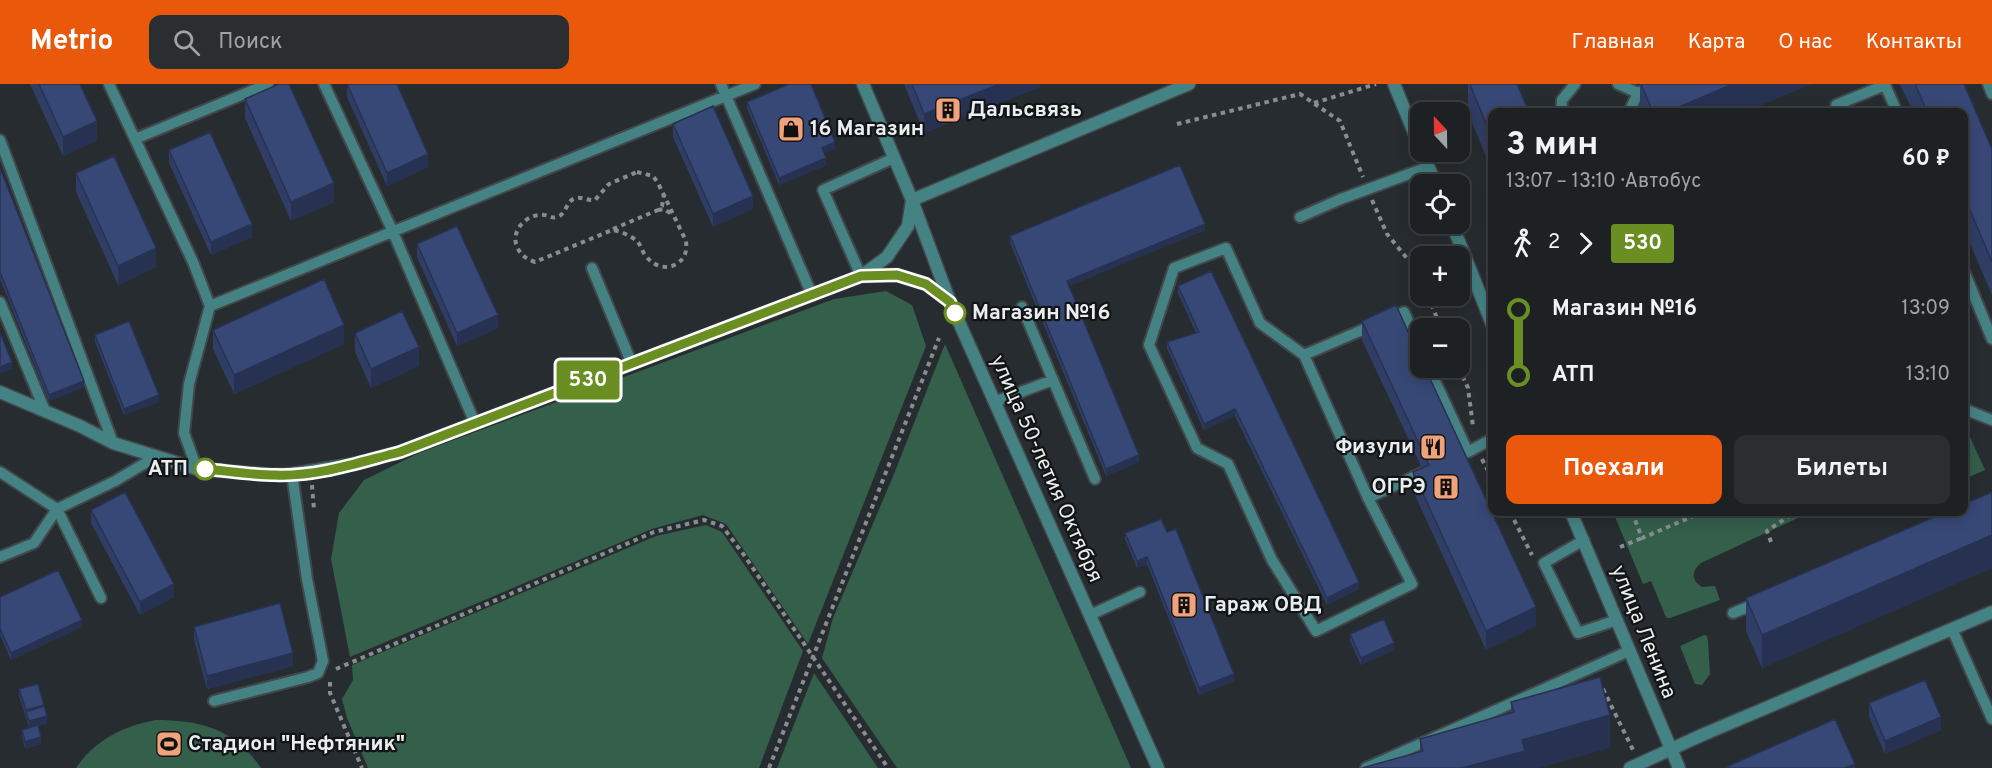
<!DOCTYPE html>
<html lang="ru">
<meta charset="utf-8">
<style>
body{margin:0;font-family:Overpass,sans-serif;background:#2a2e31;color:#f1f3f6;height:100vh;display:flex;flex-direction:column;font-size:22px;white-space:nowrap}
*{box-sizing:border-box;margin:0}
p{font-size:20px;color:#a0a3a6}
.icon{flex:none;width:33px;height:33px;fill:none;stroke:currentColor;stroke-width:2;stroke-linecap:round;stroke-linejoin:round}
.map{position:relative;flex:1;overflow:hidden}
.details{position:absolute;left:1488px;top:24px;width:480px;height:408px;display:flex;flex-direction:column;background:#1d2124;border-radius:12px;box-shadow:0 3px 15px #0003,0 0 0 2px #3b3e41}
.details>*{flex:none}
.badge{padding:0 12px;border-radius:4px;font-size:21px;line-height:39px}
.needle{width:39px;rotate:338deg}
.fabs{position:absolute;left:1410px;top:18px;display:grid;gap:12px}
.fabs a{display:grid;place-items:center;width:60px;height:60px;border-radius:12px;background:#1d2124;box-shadow:0 3px 15px #0003,0 0 0 2px #3b3e41;font-size:30px}
.map>.badge{position:absolute;translate:-50% -50%;box-shadow:0 0 0 3px #fff}
.legs{display:flex;align-items:center;gap:9px;height:66px;padding:0 18px;font-size:20px}
.legs p{margin-inline-start:auto}
.summary{display:flex;align-items:center;justify-content:space-between;height:102px;padding:0 18px}
h1{font-size:33px;font-weight:700;line-height:45px}
.button{display:flex;gap:12px;margin-top:auto;padding:12px 18px}
.button a{flex:1;height:69px;border-radius:12px;background:#ea580c;color:#fff;font-size:24px;font-weight:700;line-height:69px;text-align:center}
.button a+a{background:#2a2e31;color:#f1f3f6}
ul{padding:0 18px;list-style:none}
li{display:flex;align-items:center;gap:21px;height:66px;font-size:22px}
li i{display:grid;place-items:center;width:9px;height:100%;margin:0 8px;background:currentColor}
li i::after{content:'';width:15px;height:15px;margin:-8px;border:4px solid;border-radius:50%;background:#1d2124}
li p{margin-inline-start:auto}
li:first-child i{background:linear-gradient(#0000 50%,currentColor 0)}
li:last-child i{background:linear-gradient(currentColor 50%,#0000 0)}
header{display:flex;align-items:center;gap:36px;box-sizing:border-box;height:84px;padding:0 30px;background:#ea580c;color:#fff}
header strong{font-size:28px}
nav{display:flex;gap:33px;margin-inline-start:auto;font-size:21px}
.search{width:420px;height:54px;background:#2a2e31;display:flex;align-items:center;gap:15px;box-sizing:border-box;padding:0 21px;border-radius:12px;color:#a0a3a6;font-size:22px}
.map>svg:first-child{display:block}
.green{fill:#335f4b}
.lines{fill:none;stroke-linecap:round;stroke-linejoin:round}
.service-casing{stroke:#42474b;stroke-width:14}
.minor-casing{stroke:#42474b;stroke-width:15}
.path{stroke:#898d90;stroke-width:4;stroke-dasharray:4.5 4.5;stroke-linecap:butt}
.service{stroke:#458284;stroke-width:10}
.minor{stroke:#458284;stroke-width:12}
.wall{fill:#303e65}
.shaded-wall{fill:#273253}
.building{fill:#384876;stroke:#273253;stroke-width:1.5}
.line-1-casing{stroke:#fff;stroke-width:14}
.line-1{stroke:#6b8e23;stroke-width:9}
.stop-1-dot{fill:#fff;stroke:#6b8e23;stroke-width:3}
.labels{text-anchor:middle;dominant-baseline:central;stroke-width:4.5;stroke-linejoin:round;paint-order:stroke}
.poi-label{font-size:21px;font-weight:bold;fill:#e9edef;stroke:#121416;text-anchor:start}
.stop-label{font-size:21px;font-weight:bold;fill:#e9edef;stroke:#121416;text-anchor:start}
.street-label{font-size:21px;fill:#e9edef;stroke:#121416}
</style>
<header>
<strong>Metrio</strong>
<div class="search"><svg class="icon" aria-label="search" viewBox="0 0 24 24"><circle cx="10" cy="10" r="6"/><path d="M15 15l6 6"/></svg>Поиск</div>
<nav><a>Главная</a><a>Карта</a><a>О нас</a><a>Контакты</a></nav>
</header>
<div class="map">
<svg width="1992" height="684" viewBox="0 0 1992 684">
<rect width="100%" height="100%" fill="#272c30"/>
<path class="green" d="M886 207 912 221 926 262 808 560 726 440 703 431 652 445 350 573 331 475 339 429 364 396 419 369 834 215Z
M945 260 1131 684H897L822 574 833 534 894 390Z
M1970 353 1985 386 1964 395V356Z
M1613 428H1811L1701 479C1691 487 1691 496 1702 503L1715 502 1720 516 1670 534H1667L1665 531 1651 497 1643 500Z
M706 441 722 448 803 567 759 684H368L347 634 342 615 353 596 352 581 656 452Z
M1704 551 1707 552 1708 556 1710 590 1702 601 1695 600 1680 562Z
M814 589 878 684H777Z
M156 636C200 636 235 645 261 684H76C95 656 123 642 156 636Z"/>
<g class="lines">
<defs>
<path id="service" d="M109 0 193 178 210 222 189 300 184 349 197 385
M324 0 393 148 475 339
M721 0 812 211
M1618 0 1638 9
M1988 0 1992 10
M1561 28 1562 16 1575 0
M1629 28 1638 9 1661 0
M1840 28 1836 21 1885 1 1897 28
M135 55 268 0
M0 56 113 359
M1300 133 1341 115 1428 83
M1226 164 1260 239 1304 271 1368 414 1412 500 1316 547 1272 476 1228 380 1197 364 1149 261 1174 184Z
M592 184 632 280
M1964 187 1992 255
M861 192 823 106 894 74
M0 218 45 327
M210 222 755 0
M1304 271 1404 228 1420 264
M1429 284 1468 368 1492 355
M1053 296 1095 395
M994 318 1053 296 1022 223
M1964 325 1992 336
M0 388 57 425 101 514
M1368 414 1424 388
M1584 456 1544 479 1578 549 1617 536
M0 473 34 459 57 425 115 397 157 372
M1733 529 1758 519
M1090 531 1140 508
M1952 545 1992 635
M214 617 308 593 318 589 323 577 307 495 292 390
M1366 684 1629 567"/>
<path id="minor" d="M863 0 912 116 950 218 1158 684
M1394 0 1420 63
M1422 68 1436 100
M912 116 1189 0
M1452 140 1492 240
M861 192 897 191 926 200 949 217
M0 308 80 342 113 359 197 385 274 391 292 390 354 380 400 368 861 192 887 173 908 142 912 116
M1571 428 1679 684
M1630 684 1702 651 1992 528"/>
</defs>
<use href="#service" class="service-casing"/>
<use href="#minor" class="minor-casing"/>
<path class="path" d="M1314 19 1376 0
M1177 40 1300 10 1340 37 1363 93
M637 88 653 92 658 99 686 157C687 166 686 173 678 179 667 187 653 182 645 171 642 167 641 162 638 158 632 152 620 147 612 146L535 178C526 175 519 170 516 160 512 144 529 129 544 131 549 131 552 135 557 133 567 130 566 116 576 114 583 113 588 117 595 116L609 100Z
M1372 116 1387 150 1420 190
M658 126 664 125 673 131
M613 145 658 126 662 122 664 110
M1428 212 1441 244
M1459 284 1468 304 1473 342
M1482 375 1492 395
M312 401 314 426
M1510 428 1532 471
M1632 428 1642 454 1703 428
M1771 458 1767 447 1795 428
M1620 463 1642 454
M336 585 654 448 704 436 722 442 744 471 888 684
M330 598V609L362 684
M1603 605 1634 668
M769 684 939 254"/>
<use href="#service" class="service"/>
<use href="#minor" class="minor"/>
</g>
<path class="wall" d="M30 0H80L97 56 63 72Z
M347 0 428 83 387 102 347 13Z
M904 0H1040V3L924 49Z
M1468 0H1517L1492 28V87L1471 36 1468 18Z
M1640 0H1811L1744 28H1640Z
M1900 0H1964L1992 65V211L1964 146V28H1913Z
M245 15 334 118 291 137 245 34Z
M747 18 835 65 824 69 826 81 779 101 747 24Z
M673 40 753 125 713 143 673 53Z
M169 66 252 153 211 171 169 79Z
M0 84 84 303 49 317 0 195Z
M76 89 156 183 118 201 76 108Z
M1205 146 1069 202 1139 378 1106 392 1010 159V152Z
M417 160 498 244 457 262 417 173Z
M1178 202 1359 505 1327 521 1235 332 1204 346 1167 265V258L1196 249 1178 209Z
M1362 237 1536 542 1486 566 1413 407V388L1422 384 1362 256Z
M213 246 344 260 234 310 213 265Z
M355 249 419 282 371 304 355 268Z
M95 251 159 318 124 331 95 258Z
M1992 408V484L1762 584 1746 547V514Z
M91 426 174 513 140 531 91 439Z
M1167 448 1234 597 1199 611 1147 480 1137 484 1125 455V449Z
M0 513 82 543 11 576 0 551Z
M194 543 293 582 207 605 194 556Z
M1350 550 1394 566 1361 581 1350 557Z
M19 605 47 639 38 642 41 660 25 665 22 652V646L29 643 19 612Z
M1511 618 1610 664 1420 668V655L1511 629Z
M1869 619 1941 646 1885 670 1869 633Z"/>
<path class="shaded-wall" d="M999 0H1040V3L924 49V30Z
M1733 0H1811L1744 28H1667Z
M97 37V56L63 72V53Z
M835 58V65L822 70V64Z
M428 70V83L387 102V89Z
M826 74V81L779 101V94Z
M334 99V118L291 137V118Z
M753 112V125L713 143V130Z
M252 140V153L211 171V158Z
M1205 140V146L1067 203V197Z
M156 164V183L118 201V182Z
M498 231V244L457 262V249Z
M344 241V260L234 310V291Z
M419 263V282L371 304V285Z
M12 278V285L0 290V283Z
M84 297V303L49 317V311Z
M159 311V318L124 331V325Z
M1235 325V332L1204 346V340Z
M1139 371V378L1106 392V385Z
M1992 451V484L1762 584V551Z
M1147 473V480L1137 484V477Z
M1359 498V505L1327 521V514Z
M174 500V513L140 531V518Z
M1536 523V542L1486 566V547Z
M82 536V543L11 576V569Z
M1394 559V566L1361 581V574Z
M293 569V582L207 605V592Z
M1234 590V597L1199 611V604Z
M1610 631V664L1539 684H1462L1522 656Z
M47 632V639L29 644V637Z
M1941 633V646L1885 670V657Z
M41 653V660L25 665V658Z
M1855 680V684H1845Z"/>
<path class="building" d="M39 0H80L97 37 63 53Z
M279 0H289L334 99 291 118 245 15Z
M347 0H397L428 70 387 89Z
M789 0H811L835 58 822 64 826 74 779 94 747 18Z
M912 0H999L924 30Z
M1471 0H1517L1529 28H1492V54L1471 3Z
M1641 0H1733L1667 28H1653Z
M1915 0H1964L1992 65V178L1964 112V28H1927Z
M713 22 753 112 713 130 673 40Z
M1834 24 1836 28H1824Z
M210 48 252 140 211 158 169 66Z
M114 72 156 164 118 182 76 89Z
M1180 81 1205 140 1067 197 1139 371 1106 385 1010 152Z
M0 84 84 297 49 311 0 188Z
M457 142 498 231 457 249 417 160Z
M1211 187 1359 498 1327 514 1235 325 1204 340 1167 258 1199 248 1178 202Z
M324 195 344 241 234 291 213 246Z
M1396 221 1420 274V284H1425L1536 523 1486 547 1413 388 1429 381 1362 237Z
M402 227 419 263 371 285 355 249Z
M129 237 159 311 124 325 95 251Z
M0 248 12 278 0 283Z
M125 408 174 500 140 518 91 426Z
M1992 408V451L1762 551 1746 514 1946 428H1964V420Z
M1161 435 1167 448 1176 445 1234 590 1199 604 1147 473 1137 477 1125 449Z
M58 486 82 536 11 569 0 545V513Z
M280 519 293 569 207 592 194 543Z
M1384 535 1394 559 1361 574 1350 550Z
M1600 593 1610 631 1522 656 1525 667 1462 684H1362L1423 667 1420 655 1514 628 1511 618Z
M1925 596 1941 633 1885 657 1869 619Z
M38 600 44 621 26 626 19 605Z
M44 622 47 632 29 637 26 628Z
M1835 635 1855 680 1845 684H1727L1726 683Z
M38 641 41 653 25 658 22 646Z"/>
<g class="lines">
<defs>
<path id="line-1" d="M205 385C228 387 252 391 275 391 317 393 360 378 400 368L861 192 897 191 926 200 950 218 955 229"/>
</defs>
<use href="#line-1" class="line-1-casing"/>
<use href="#line-1" class="line-1"/>
</g>
<defs>
<symbol id="building-square" viewBox="-11 -11 22 22"><rect x="-9" y="-9" width="18" height="18" rx="4" fill="#f0a27a" stroke="#121416"/><path d="M-4-6H4V6H1V3H-1V6H-4ZM-2.5-4.3h1.7v1.8h-1.7ZM.8-4.3h1.7v1.8H.8ZM-2.5-1h1.7V.8h-1.7ZM.8-1h1.7V.8H.8Z" fill="#111"/></symbol>
<symbol id="shop-square" viewBox="-11 -11 22 22"><rect x="-9" y="-9" width="18" height="18" rx="4" fill="#f0a27a" stroke="#121416"/><path d="M-5-2.5h2.3a2.7 3.5 0 0 1 5.4 0H5L5.5 6h-11ZM-1.5-2.5h3a1.5 2.3 0 0 0-3 0Z" fill="#111"/></symbol>
<symbol id="restaurant-square" viewBox="-11 -11 22 22"><rect x="-9" y="-9" width="18" height="18" rx="4" fill="#f0a27a" stroke="#121416"/><path d="M-5-6h1v4h1v-4h1v4h1v-4h1v5L-1.5 .5V6h-2V.5L-5-1ZM5-6V6H3V1.5H1.5Q1.5-4 5-6Z" fill="#111"/></symbol>
<symbol id="stadium-square" viewBox="-11 -11 22 22"><rect x="-9" y="-9" width="18" height="18" rx="4" fill="#f0a27a" stroke="#121416"/><path d="M0-5a6.5 5 0 1 0 0 10a6.5 5 0 1 0 0-10ZM-3.5-1.8h7v3.6h-7Z" fill="#111"/></symbol>
</defs>
<g fill-rule="evenodd">
<use href="#building-square" x="933" y="11" width="30" height="30"/>
<use href="#shop-square" x="776" y="30" width="30" height="30"/>
<use href="#restaurant-square" x="1418" y="348" width="30" height="30"/>
<use href="#building-square" x="1431" y="388" width="30" height="30"/>
<use href="#building-square" x="1169" y="506" width="30" height="30"/>
<use href="#stadium-square" x="154" y="645" width="30" height="30"/>
</g>
<g class="stop-1-dot">
<circle cx="955" cy="229" r="10"/>
<circle cx="205" cy="385" r="10"/>
</g>
<g class="labels">
<g class="poi-label">
<text x="968" y="26">Дальсвязь</text>
<text x="810" y="45">16 Магазин</text>
<text x="1414" y="363" text-anchor="end">Физули</text>
<text x="1426" y="403" text-anchor="end">ОГРЭ</text>
<text x="1204" y="521">Гараж ОВД</text>
<text x="188" y="660">Стадион "Нефтяник"</text>
</g>
<g class="stop-label">
<text x="972" y="229">Магазин №16</text>
<text x="188" y="385" text-anchor="end">АТП</text>
</g>
<g class="street-label">
<text transform="translate(1046 385) rotate(66)">улица 50-летия Октября</text>
<text transform="translate(1643 548) rotate(68)">улица Ленина</text>
</g>
</g>
</svg>
<div class="fabs">
<a><svg class="needle" viewBox="-14 -14 28 28"><path d="M0-13l5 13h-10z" fill="#e53935"/><path d="M0 13l5-13h-10z" fill="#a0a3a6"/></svg></a>
<a><svg class="icon" aria-label="locate" viewBox="0 0 24 24"><circle cx="12" cy="12" r="6"/><path d="M12 2v4M12 18v4M2 12h4M18 12h4"/></svg></a>
<a>+</a>
<a>−</a>
</div>
<b class="badge" style="left:588px;top:296px;background:#6b8e23;color:#fff">530</b>
<section class="details">
<div class="summary"><div><h1>3 мин</h1><p>13:07 – 13:10 · Автобус</p></div><b>60 ₽</b></div>
<div class="legs"><svg class="icon" aria-label="walk" viewBox="0 0 24 24"><circle cx="13" cy="4" r="2"/><path d="M13 8l-2 6 4 7M11 14l-3 7M7 12l3-4h3l4 4"/></svg>2<svg class="icon" aria-label="forward" viewBox="0 0 24 24"><path d="M9 5l7 7-7 7"/></svg><b class="badge" style="background:#6b8e23;color:#fff">530</b></div>
<ul>
<li><i style="color:#6b8e23"></i><b>Магазин №16</b><p>13:09</p></li>
<li><i style="color:#6b8e23"></i><b>АТП</b><p>13:10</p></li>
</ul>
<div class="button"><a>Поехали</a><a>Билеты</a></div>
</section>
</div>
